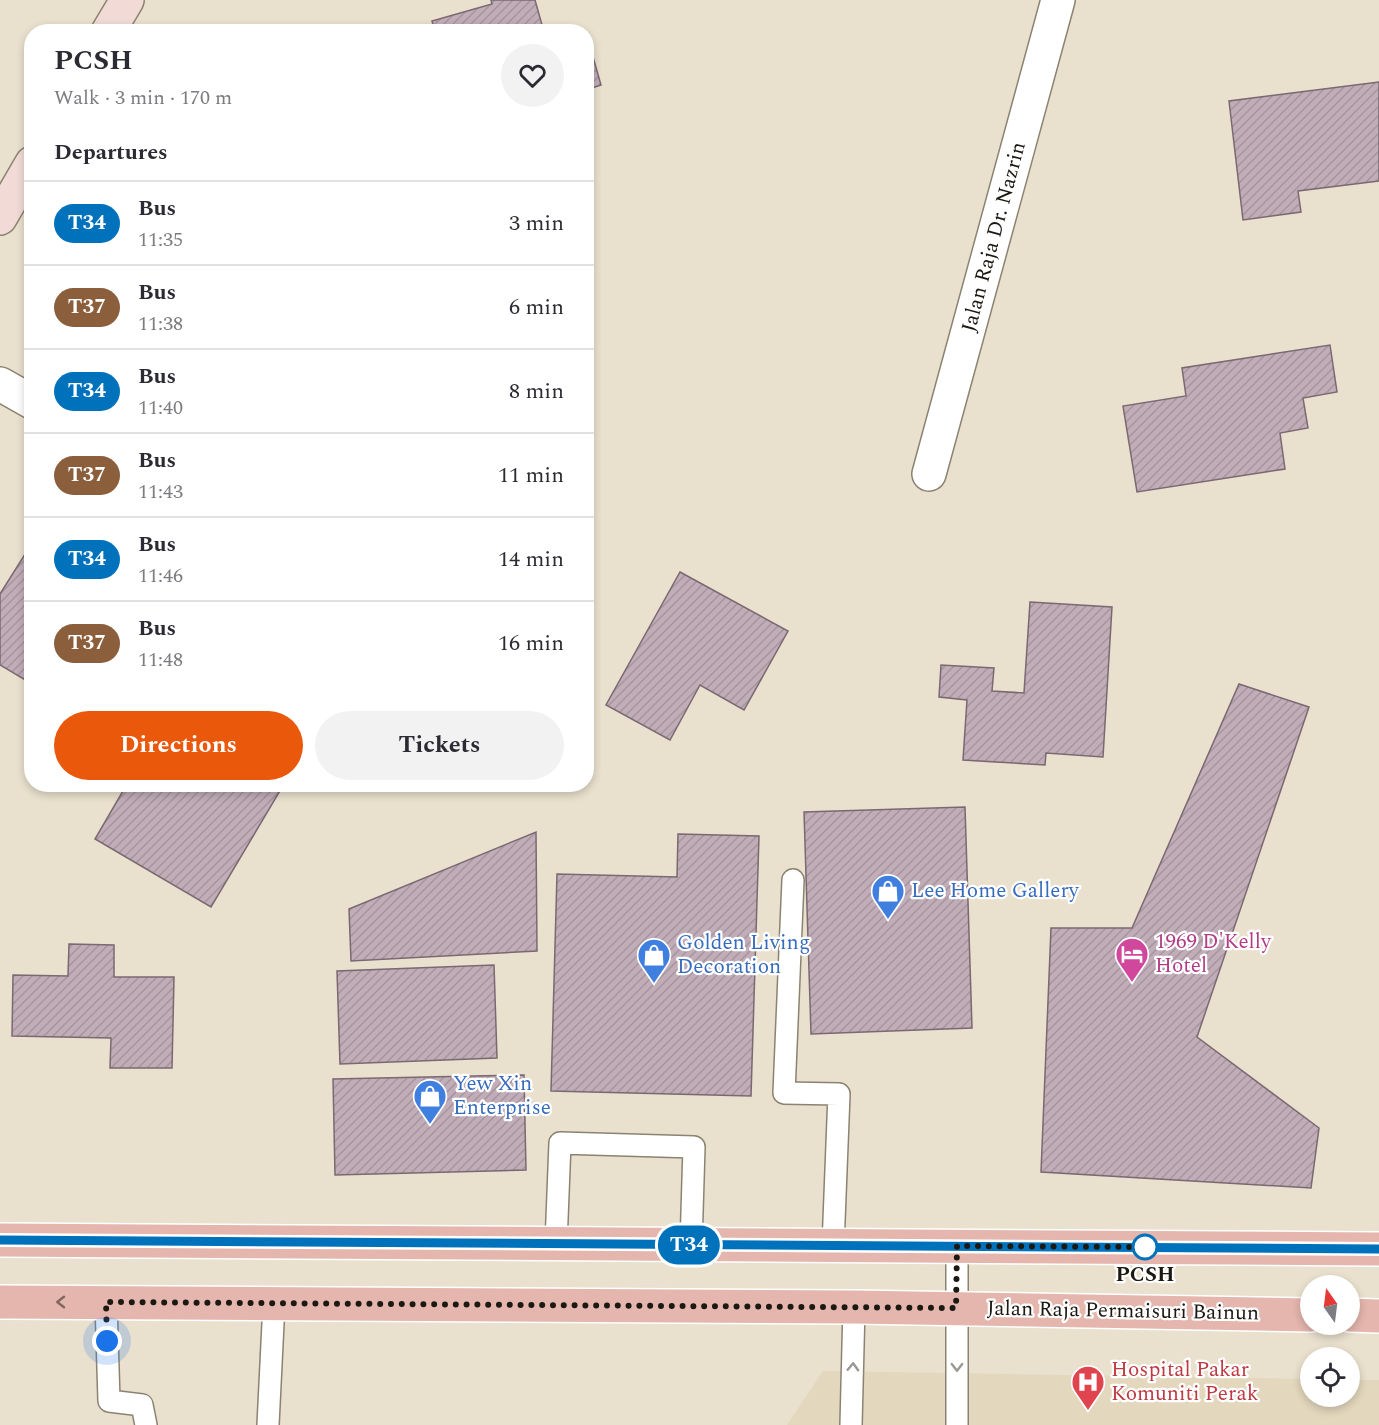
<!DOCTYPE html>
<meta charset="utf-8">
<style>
body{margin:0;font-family:Spectral,serif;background:#f2f2f3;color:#2b2b33;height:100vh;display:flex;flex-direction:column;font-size:22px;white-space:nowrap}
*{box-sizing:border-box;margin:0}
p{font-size:20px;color:#7c7c81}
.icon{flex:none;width:33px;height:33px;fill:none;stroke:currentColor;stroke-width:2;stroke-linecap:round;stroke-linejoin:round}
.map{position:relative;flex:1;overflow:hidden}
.side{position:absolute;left:24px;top:24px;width:570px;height:768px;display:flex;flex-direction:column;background:#fff;border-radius:24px;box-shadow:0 3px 9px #0003}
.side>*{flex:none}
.badge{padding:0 12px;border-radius:20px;font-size:21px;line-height:39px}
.needle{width:39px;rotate:346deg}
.fabs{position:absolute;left:1300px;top:1275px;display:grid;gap:12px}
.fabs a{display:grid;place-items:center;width:60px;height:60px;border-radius:50%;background:#fff;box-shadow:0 3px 9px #0003;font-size:30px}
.you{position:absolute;width:30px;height:30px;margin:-15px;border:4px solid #fff;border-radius:50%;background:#1a73e8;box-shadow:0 0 0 9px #1a73e833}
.map>.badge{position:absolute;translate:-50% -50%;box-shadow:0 0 0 3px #fff}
h2{padding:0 30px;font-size:22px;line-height:54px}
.round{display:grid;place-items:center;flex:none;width:63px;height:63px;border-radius:32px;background:#f2f2f3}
.head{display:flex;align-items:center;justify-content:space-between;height:102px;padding:0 30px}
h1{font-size:28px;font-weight:700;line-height:45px}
.button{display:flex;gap:12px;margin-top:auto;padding:12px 30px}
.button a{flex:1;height:69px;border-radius:36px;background:#ea580c;color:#fff;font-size:24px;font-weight:700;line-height:69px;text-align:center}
.button a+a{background:#f2f2f3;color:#2b2b33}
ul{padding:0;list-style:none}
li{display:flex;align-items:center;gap:18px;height:84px;padding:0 30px;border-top:2px solid #e1e1e2}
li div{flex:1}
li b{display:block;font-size:22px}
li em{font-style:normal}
li .badge{min-width:66px;font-weight:700;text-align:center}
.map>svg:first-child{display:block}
.built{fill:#e3d7bd}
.building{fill:url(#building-hatch);stroke:#7a6872;stroke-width:1.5}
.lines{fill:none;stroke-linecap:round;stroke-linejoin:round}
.lane-casing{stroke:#8b8372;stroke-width:24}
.street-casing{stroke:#8b8372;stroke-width:36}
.secondary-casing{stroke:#8b8372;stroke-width:36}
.primary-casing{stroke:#fff;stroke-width:36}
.lane{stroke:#fff;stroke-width:21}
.street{stroke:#fff;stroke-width:33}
.secondary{stroke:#f2dbd6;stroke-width:33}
.primary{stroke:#e4b6ad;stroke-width:33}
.oneway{stroke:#806860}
.oneway2{stroke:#999894}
.line-casing{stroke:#fff;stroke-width:14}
.line{stroke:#0072bc;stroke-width:9}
.walk{stroke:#1c1912;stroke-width:6;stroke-dasharray:0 10.8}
.stop-dot{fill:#fff;stroke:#0072bc;stroke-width:3}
.labels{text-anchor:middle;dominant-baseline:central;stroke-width:4.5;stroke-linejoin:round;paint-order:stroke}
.street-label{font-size:21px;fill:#1c1912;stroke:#fff}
.shop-label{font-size:21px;fill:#366cbe;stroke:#fff;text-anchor:start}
.hotel-label{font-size:21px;fill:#b23c85;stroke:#fff;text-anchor:start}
.stop-label{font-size:21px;font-weight:bold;fill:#1c1912;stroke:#fff}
.health-label{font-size:21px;fill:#be3a42;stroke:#fff;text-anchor:start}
</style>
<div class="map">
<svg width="1379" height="1425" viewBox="0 0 1379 1425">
<defs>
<pattern id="building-hatch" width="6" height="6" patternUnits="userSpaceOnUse" patternTransform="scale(1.5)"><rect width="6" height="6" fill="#c1adb8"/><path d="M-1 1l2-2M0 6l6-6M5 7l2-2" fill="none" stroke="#a5949d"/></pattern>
</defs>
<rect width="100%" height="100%" fill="#e9e0cd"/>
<path class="built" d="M823 1371 1311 1379V1396H1350V1380H1379V1425H787Z"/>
<path class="building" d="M491 0H535L544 32H435L432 21 492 4Z
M587 36 601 85 586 90V37Z
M1379 82V181L1298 191 1301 212 1243 220 1229 101Z
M1330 345 1337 392 1303 398 1308 428 1280 433 1285 469 1137 492 1123 406 1186 396 1182 368Z
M32 543V684L0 665V594Z
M680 572 788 631 744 710 700 685 670 740 606 705Z
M1030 602 1112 607 1103 757 1046 753 1045 765 963 760 967 700 939 697 941 665 994 668 992 691 1024 693Z
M1239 684 1309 707 1197 1037 1319 1128 1311 1188 1041 1172 1051 928H1132Z
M127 784H284L211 907 95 839Z
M965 807 972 1028 811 1034 804 812Z
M536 832 537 951 351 961 349 909Z
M678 834 759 836 751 1096 551 1091 557 874 677 877Z
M69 944 114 945V977H174L172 1068H110L111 1038 12 1036 13 975 68 976Z
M494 965 497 1058 340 1064 337 971Z
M524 1075 526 1170 335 1175 333 1079Z"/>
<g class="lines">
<defs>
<path id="lane" d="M793 880 784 1093 839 1094 833 1246
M556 1244 560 1143 694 1147 691 1245
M106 1302 109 1401 142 1405 146 1425
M268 1425 274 1303
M851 1425 854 1307
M957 1425V1246"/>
<path id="street" d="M0 384 32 402
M929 474 1058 0"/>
<path id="secondary" d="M108 32 127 0
M0 218 32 163"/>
<path id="primary" d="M0 1240 1379 1249
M0 1302 854 1307 1311 1315
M1350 1315 1379 1316"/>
</defs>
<use href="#lane" class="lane-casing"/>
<use href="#street" class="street-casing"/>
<use href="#secondary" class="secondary-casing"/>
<use href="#primary" class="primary-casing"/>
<use href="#lane" class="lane"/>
<use href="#street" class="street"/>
<use href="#secondary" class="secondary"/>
<use href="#primary" class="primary"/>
</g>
<defs><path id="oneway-chevron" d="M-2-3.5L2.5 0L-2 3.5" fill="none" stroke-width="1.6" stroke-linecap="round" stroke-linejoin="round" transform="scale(1.5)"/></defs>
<use class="oneway" href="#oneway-chevron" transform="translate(61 1302) rotate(180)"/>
<g class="oneway2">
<use href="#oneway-chevron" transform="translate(853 1367) rotate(-88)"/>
<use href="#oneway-chevron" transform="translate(957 1367) rotate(90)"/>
</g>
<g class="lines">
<defs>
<path id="line" d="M0 1240 1379 1249"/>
</defs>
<use href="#line" class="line-casing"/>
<use href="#line" class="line"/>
<path class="walk" d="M107 1341 106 1302 956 1308 957 1246 1145 1247"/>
</g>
<defs>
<symbol id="shop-pin" viewBox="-11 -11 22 30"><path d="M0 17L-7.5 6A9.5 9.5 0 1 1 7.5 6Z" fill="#3f7fe0" stroke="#fff"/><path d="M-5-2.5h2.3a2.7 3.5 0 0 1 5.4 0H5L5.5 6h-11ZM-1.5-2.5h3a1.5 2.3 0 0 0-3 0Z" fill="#fff"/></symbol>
<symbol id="hotel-pin" viewBox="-11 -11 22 30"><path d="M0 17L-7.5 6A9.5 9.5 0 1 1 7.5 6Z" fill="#d1479c" stroke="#fff"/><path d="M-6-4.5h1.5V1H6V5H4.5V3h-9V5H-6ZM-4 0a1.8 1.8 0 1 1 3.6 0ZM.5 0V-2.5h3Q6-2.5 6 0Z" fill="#fff"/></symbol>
<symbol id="hospital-pin" viewBox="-11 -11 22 30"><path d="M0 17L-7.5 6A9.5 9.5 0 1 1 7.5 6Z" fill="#e0444e" stroke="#fff"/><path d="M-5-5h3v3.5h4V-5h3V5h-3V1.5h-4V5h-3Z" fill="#fff"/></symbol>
</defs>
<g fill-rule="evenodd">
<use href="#shop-pin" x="869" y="872" width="38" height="52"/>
<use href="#hotel-pin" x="1113" y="935" width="38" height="52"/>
<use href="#shop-pin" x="635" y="936" width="38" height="52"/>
<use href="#shop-pin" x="411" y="1077" width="38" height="52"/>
<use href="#hospital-pin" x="1069" y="1363" width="38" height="52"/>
</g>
<circle class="stop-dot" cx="1145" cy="1247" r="12"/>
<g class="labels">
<g class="street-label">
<text transform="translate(994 237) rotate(-75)">Jalan Raja Dr. Nazrin</text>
<text transform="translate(1123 1311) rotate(1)">Jalan Raja Permaisuri Bainun</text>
</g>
<g class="shop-label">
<text x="911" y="891">Lee Home Gallery</text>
<text x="677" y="943">Golden Living<tspan x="677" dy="24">Decoration</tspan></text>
<text x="453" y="1084">Yew Xin<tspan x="453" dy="24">Enterprise</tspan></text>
</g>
<g class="hotel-label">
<text x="1155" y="942">1969 D'Kelly<tspan x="1155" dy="24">Hotel</tspan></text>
</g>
<g class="stop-label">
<text x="1145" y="1275">PCSH</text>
</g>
<g class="health-label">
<text x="1111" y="1370">Hospital Pakar<tspan x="1111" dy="24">Komuniti Perak</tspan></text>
</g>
</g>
</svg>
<div class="fabs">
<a><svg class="needle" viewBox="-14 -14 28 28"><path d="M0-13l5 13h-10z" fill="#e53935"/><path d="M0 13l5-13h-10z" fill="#7c7c81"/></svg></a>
<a><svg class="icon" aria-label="locate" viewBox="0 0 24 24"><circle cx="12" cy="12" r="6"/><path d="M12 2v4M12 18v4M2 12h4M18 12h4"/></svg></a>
</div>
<div class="you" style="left:107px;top:1341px"></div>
<b class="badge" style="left:689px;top:1245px;background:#0072bc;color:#fff">T34</b>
<section class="side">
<div class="head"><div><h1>PCSH</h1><p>Walk · 3 min · 170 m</p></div><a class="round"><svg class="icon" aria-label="heart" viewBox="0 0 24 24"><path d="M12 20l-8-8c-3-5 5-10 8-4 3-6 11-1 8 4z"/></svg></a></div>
<h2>Departures</h2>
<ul>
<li><span class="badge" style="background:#0072bc;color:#fff">T34</span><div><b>Bus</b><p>11:35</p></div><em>3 min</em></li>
<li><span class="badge" style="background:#8b5e3c;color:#fff">T37</span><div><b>Bus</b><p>11:38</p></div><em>6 min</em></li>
<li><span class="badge" style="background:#0072bc;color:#fff">T34</span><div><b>Bus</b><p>11:40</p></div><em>8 min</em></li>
<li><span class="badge" style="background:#8b5e3c;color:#fff">T37</span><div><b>Bus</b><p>11:43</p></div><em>11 min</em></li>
<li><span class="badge" style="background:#0072bc;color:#fff">T34</span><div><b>Bus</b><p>11:46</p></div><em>14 min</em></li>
<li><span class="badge" style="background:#8b5e3c;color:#fff">T37</span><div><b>Bus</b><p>11:48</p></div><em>16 min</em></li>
</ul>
<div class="button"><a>Directions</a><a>Tickets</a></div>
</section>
</div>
